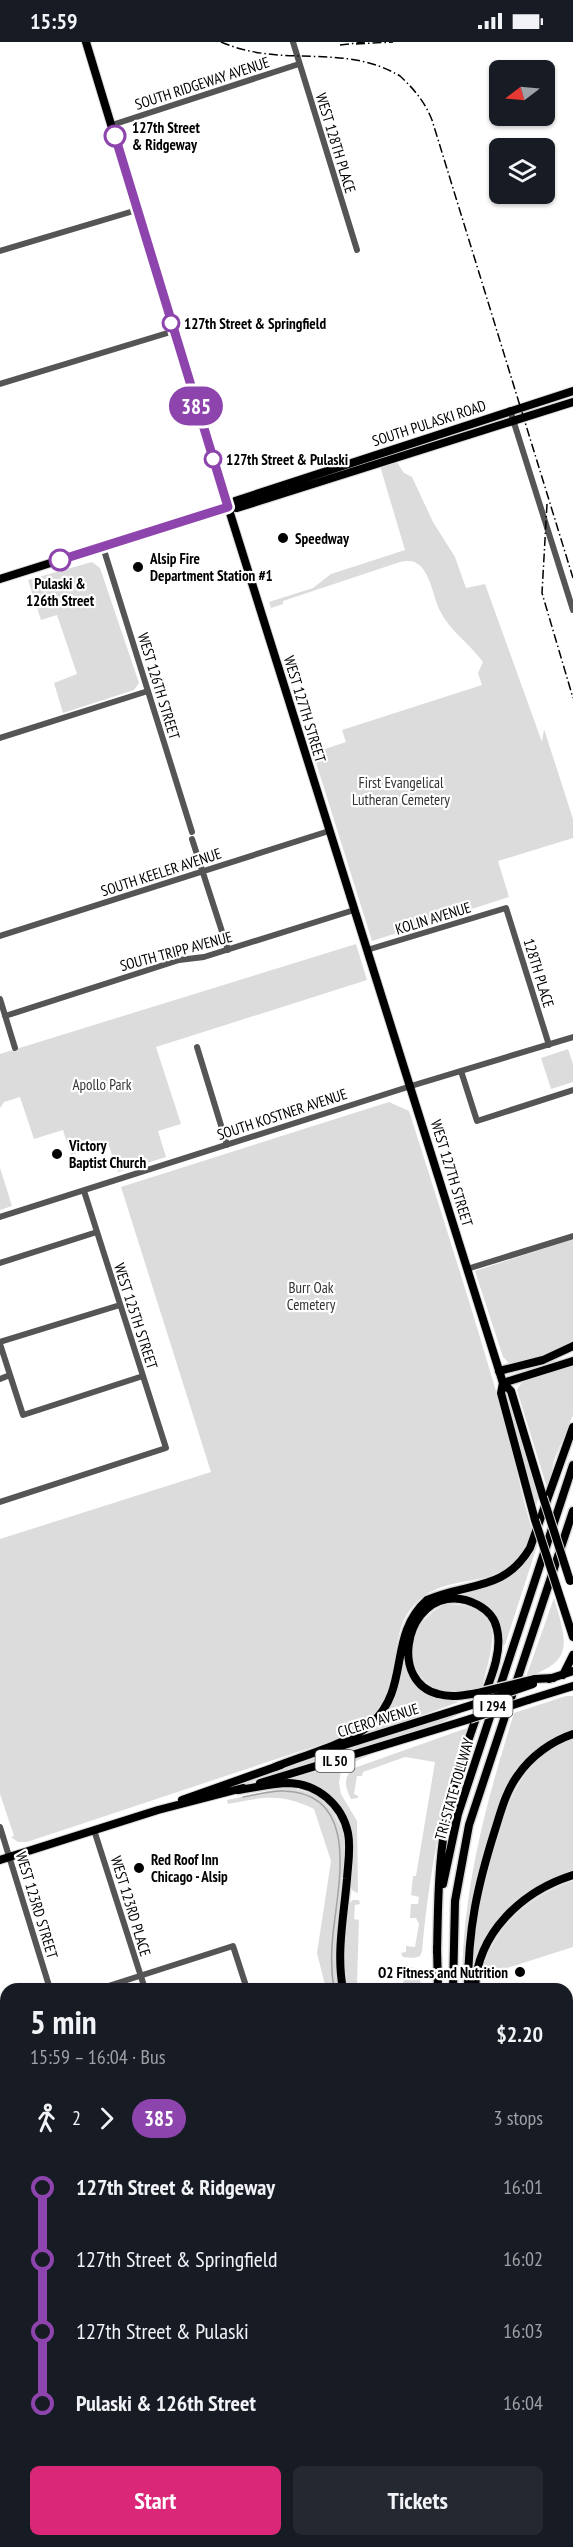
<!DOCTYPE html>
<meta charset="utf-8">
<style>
body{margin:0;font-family:"PT Sans Narrow",sans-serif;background:#242831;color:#f1f3f6;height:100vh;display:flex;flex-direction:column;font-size:22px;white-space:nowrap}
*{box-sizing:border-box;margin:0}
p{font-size:20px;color:#9ea1a6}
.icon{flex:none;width:33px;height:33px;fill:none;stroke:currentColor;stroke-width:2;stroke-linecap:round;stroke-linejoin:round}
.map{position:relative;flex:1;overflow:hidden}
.sheet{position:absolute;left:0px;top:1941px;width:573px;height:564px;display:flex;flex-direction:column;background:#171b24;border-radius:18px 18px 0 0;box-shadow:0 2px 4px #0004}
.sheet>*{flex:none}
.badge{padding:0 12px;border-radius:20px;font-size:21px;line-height:39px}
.needle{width:39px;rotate:254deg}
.fabs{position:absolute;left:489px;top:18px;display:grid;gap:12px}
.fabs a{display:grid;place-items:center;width:66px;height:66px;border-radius:9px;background:#171b24;box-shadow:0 2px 4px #0004;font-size:30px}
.map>.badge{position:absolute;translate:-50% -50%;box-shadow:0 0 0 3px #fff}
.legs{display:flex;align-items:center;gap:9px;height:66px;padding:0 30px;font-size:20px}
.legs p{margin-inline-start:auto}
.head{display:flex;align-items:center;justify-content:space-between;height:102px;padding:0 30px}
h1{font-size:33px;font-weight:700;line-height:45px}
.primary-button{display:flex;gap:12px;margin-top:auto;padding:12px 30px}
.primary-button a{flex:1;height:69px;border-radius:9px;background:#db2777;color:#fff;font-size:24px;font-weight:700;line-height:69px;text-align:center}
.primary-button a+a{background:#242831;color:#f1f3f6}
ul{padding:0 30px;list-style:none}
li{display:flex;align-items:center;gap:21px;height:72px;font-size:22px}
li i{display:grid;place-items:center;width:9px;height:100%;margin:0 8px;background:currentColor}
li i::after{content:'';width:15px;height:15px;margin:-8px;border:4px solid;border-radius:50%;background:#171b24}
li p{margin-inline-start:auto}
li:first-child i{background:linear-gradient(#0000 50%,currentColor 0)}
li:last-child i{background:linear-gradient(currentColor 50%,#0000 0)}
.status{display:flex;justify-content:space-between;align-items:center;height:42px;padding:0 30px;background:#171b24;direction:ltr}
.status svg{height:16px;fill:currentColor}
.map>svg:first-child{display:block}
.green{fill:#dcdcdc}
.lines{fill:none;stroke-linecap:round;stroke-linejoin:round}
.stream{stroke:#a3a3a3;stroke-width:1.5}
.major-casing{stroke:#dbdbdb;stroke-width:10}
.highway-casing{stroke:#dbdbdb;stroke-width:11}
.minor{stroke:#555;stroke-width:6}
.major{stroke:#000;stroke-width:8}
.highway{stroke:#000;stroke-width:8}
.rail{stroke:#000;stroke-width:1.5;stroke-dasharray:9 3 1.5 3;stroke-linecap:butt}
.major-bridge-casing{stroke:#dbdbdb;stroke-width:10;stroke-linecap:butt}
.highway-bridge-casing{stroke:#dbdbdb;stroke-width:11;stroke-linecap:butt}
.major-bridge{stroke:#000;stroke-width:8}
.highway-bridge{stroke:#000;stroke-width:8}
.line-1-casing{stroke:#fff;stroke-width:14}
.line-1{stroke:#8e44ad;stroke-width:9}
.stop-1-dot{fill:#fff;stroke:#8e44ad;stroke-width:3}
.poi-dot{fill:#000;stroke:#fff;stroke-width:2}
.labels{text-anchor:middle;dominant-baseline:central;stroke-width:4.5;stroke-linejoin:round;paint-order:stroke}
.shield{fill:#fff;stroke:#4c4c4c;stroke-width:1.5}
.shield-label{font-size:14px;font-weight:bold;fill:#000}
.street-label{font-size:15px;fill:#000;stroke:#fff}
.stop-label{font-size:15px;font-weight:bold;fill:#000;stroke:#fff;text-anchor:start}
.poi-label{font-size:15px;font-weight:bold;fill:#000;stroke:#fff;text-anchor:start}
.park-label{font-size:15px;fill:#333;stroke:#fff}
</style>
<div class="status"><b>15:59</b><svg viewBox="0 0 49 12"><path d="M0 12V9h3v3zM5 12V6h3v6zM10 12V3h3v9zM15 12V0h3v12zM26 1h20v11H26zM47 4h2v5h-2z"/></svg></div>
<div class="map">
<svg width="573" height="2505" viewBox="0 0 573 2505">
<rect width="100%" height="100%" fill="#fff"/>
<path class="green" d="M396 419 404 431 412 435 433 480 455 515 466 546 485 542 542 700 544 687 573 777V796L498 819 509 855 372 899 313 711 346 700 342 688 482 643 478 631 483 620C470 602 450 589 440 569 433 555 431 532 418 522 412 518 406 519 400 520L283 559V562L271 566 269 560 313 546 331 532 405 508 380 424Z
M92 520 100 526 139 641 134 648 63 671 54 641 77 632 57 573 41 578 28 538Z
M356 902 367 938 156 1005 181 1082 158 1089 166 1115 118 1130 108 1101 71 1113 63 1088 34 1097 20 1055 4 1060 0 1066V1012Z
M568 1007 573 1022V1040L551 1047 541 1016Z
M389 1060 409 1069C442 1172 475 1276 505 1380 515 1416 521 1454 533 1490 504 1560 452 1522 414 1563 392 1587 399 1618 389 1646 382 1669 363 1683 343 1695L27 1800H18L11 1795 14 1794 0 1752V1497L211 1430 121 1145Z
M0 1126 12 1164 0 1168Z
M573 1197V1300L553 1311 510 1322 503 1315 475 1229Z
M573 1323V1373L554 1418 548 1449 517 1348C524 1331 557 1328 573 1323Z
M506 1348 539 1455 536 1464 503 1349Z
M536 1500 537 1504 505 1603 502 1601 497 1579 455 1551C492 1543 521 1540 536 1500Z
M554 1556C568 1603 573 1620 526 1635Z
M446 1562C510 1563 492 1604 482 1645 406 1671 391 1586 446 1562Z
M404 1611 417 1644 437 1657 459 1660 357 1697 393 1657 400 1636Z
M566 1654H573V1688L524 1721 488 1800 469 1868 464 1947H462C462 1849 485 1764 514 1671Z
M467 1669 414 1693 213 1751 212 1748Z
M467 1686C442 1759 429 1832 422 1909L420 1914 414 1916 403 1915 401 1911 406 1910V1904L415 1905 419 1882 416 1876H410L411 1862H418L419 1855 411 1853 413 1834H416L435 1720 405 1715 363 1730 362 1734H357L354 1752 358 1754V1756L351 1757C344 1744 343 1732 357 1725Z
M573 1696V1830L542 1842 513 1862 471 1931C473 1912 473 1893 476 1875 480 1849 488 1824 496 1799 509 1755 526 1713 573 1696Z
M379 1709 349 1722 341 1729 339 1741 341 1752 357 1779 358 1851 353 1849 350 1844 353 1807 352 1790 334 1757 287 1738Z
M288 1745 317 1753 333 1770 344 1792 345 1817 335 1918 340 1947H326L317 1911 331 1819 314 1767C280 1751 264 1755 228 1762L227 1758Z
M573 1839V1905L482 1934 480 1947H478C486 1893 522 1856 573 1839Z
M353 1858H359L360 1862 355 1863 354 1877 359 1878 357 1939 359 1947H348L344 1917 347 1863Z
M411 1925 418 1927 422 1947H403L404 1930Z
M6 2378V2453L0 2455V2381Z"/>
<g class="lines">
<path class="stream" d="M243 1755C256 1753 271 1748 284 1749 361 1751 338 1843 333 1892 331 1910 331 1929 334 1947
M446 2505 447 2499"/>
<defs>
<path id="major" d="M86 0 197 366 503 1341 501 1351 535 1478
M228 465 237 466 573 360
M0 537 228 465 235 459 573 349
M503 1341 511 1349 543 1455
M562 1561 573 1595
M563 1633 573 1613
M549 1637 573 1629
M528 1658 573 1644
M335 1706 475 1662
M260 1741 470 1677
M182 1758 281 1723
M0 1818 158 1768 243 1746"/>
<path id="highway" d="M499 1329 543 1318 573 1304
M503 1341 573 1319
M535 1637 553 1636
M275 1725C302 1714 353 1700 372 1681 411 1645 387 1594 427 1558 468 1540 504 1550 530 1506L573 1385
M238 1748C254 1746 272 1741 289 1741 317 1742 342 1762 348 1791 351 1806 348 1821 347 1837 344 1872 336 1912 343 1947
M443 1842 458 1772 573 1423
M437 1905 438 1947
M437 1911C438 1868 438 1825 445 1784 452 1742 467 1702 481 1662 489 1640 503 1611 497 1587 493 1566 467 1554 447 1557 404 1564 391 1640 438 1652 451 1656 465 1653 478 1651
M453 1947 455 1859 469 1783 573 1469
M468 1947C468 1887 477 1845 495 1788 501 1769 506 1749 518 1733 531 1714 552 1699 573 1692
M475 1947C477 1891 522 1849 573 1833
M461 2505 462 2499
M478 2505 480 2499"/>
</defs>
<use href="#major" class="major-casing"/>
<use href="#highway" class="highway-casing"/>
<path class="minor" d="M293 0 357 208
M112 83 299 22
M0 209 137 168
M0 342 174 289
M510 368 573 568
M103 505 192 790
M0 696 148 649
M192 797 228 908
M0 894 329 789
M367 908 506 866 549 1003
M0 957 15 1006
M5 974 179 918 204 915 354 868
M197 1005 227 1103
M461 1029 477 1079 573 1048
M0 1175 411 1044 573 995
M0 1221 97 1190
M467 1227 573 1194
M0 1300 120 1263
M0 1302 23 1373 143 1334
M0 1337 10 1333
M0 1460 166 1406 84 1149
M0 1785 50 1947
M94 1788 145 1947
M99 1947 233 1904 247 1947
M0 2036 6 2034
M567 2286 573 2284
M0 2295 6 2314
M0 2465 6 2463
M65 2499 66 2505
M289 2499 290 2505
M502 2505 503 2499"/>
<use href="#major" class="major"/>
<use href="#highway" class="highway"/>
<path class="rail" d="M221 0C284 27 342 0 400 34 414 47 425 60 432 78L573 536
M356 2 393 0
M340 3 365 0
M547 462 542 551 573 656
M74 2499 76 2505"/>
<defs>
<path id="major-bridge" d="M543 1455 570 1539
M535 1478 562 1561
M475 1662 533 1642
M470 1677 528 1658"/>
<path id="highway-bridge" d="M478 1651 535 1637"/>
</defs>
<use href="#major-bridge" class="major-bridge-casing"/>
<use href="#highway-bridge" class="highway-bridge-casing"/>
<use href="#major-bridge" class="major-bridge"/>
<use href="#highway-bridge" class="highway-bridge"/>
</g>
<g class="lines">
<defs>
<path id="line-1" d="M60 518 228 465 115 94"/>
</defs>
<use href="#line-1" class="line-1-casing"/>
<use href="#line-1" class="line-1"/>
</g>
<g class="stop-1-dot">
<circle cx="115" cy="94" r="10"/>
<circle cx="171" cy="281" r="8"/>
<circle cx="213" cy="417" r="8"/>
<circle cx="60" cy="518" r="10"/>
</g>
<g class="poi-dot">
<circle cx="283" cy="496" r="6"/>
<circle cx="138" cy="525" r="6"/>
<circle cx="57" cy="1112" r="6"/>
<circle cx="139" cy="1826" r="6"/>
<circle cx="520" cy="1930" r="6"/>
</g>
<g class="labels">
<g class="shield">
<rect x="473.5" y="1653" width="39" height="22" rx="4.5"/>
<rect x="315.5" y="1708" width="39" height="22" rx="4.5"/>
</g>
<g class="shield-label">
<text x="493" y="1664">I 294</text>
<text x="335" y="1719">IL 50</text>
</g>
<g class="street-label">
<text transform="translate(202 41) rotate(-18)">SOUTH RIDGEWAY AVENUE</text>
<text transform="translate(336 101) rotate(73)">WEST 128TH PLACE</text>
<text transform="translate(429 381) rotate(-18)">SOUTH PULASKI ROAD</text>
<text transform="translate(159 644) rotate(73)">WEST 126TH STREET</text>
<text transform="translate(305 667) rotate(73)">WEST 127TH STREET</text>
<text transform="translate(161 830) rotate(-18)">SOUTH KEELER AVENUE</text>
<text transform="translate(433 876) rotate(-17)">KOLIN AVENUE</text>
<text transform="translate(176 909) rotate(-15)">SOUTH TRIPP AVENUE</text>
<text transform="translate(539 931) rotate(73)">128TH PLACE</text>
<text transform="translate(282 1072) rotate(-18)">SOUTH KOSTNER AVENUE</text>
<text transform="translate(452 1131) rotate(73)">WEST 127TH STREET</text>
<text transform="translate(136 1274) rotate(72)">WEST 125TH STREET</text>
<text transform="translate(378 1678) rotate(-17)">CICERO AVENUE</text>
<text transform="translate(454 1747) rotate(-74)">TRI-STATE TOLLWAY</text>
<text transform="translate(37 1863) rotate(73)">WEST 123RD STREET</text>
<text transform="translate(131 1864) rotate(73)">WEST 123RD PLACE</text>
</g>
<g class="stop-label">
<text x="132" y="85">127th Street<tspan x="132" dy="17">&amp; Ridgeway</tspan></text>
<text x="184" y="281">127th Street &amp; Springfield</text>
<text x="226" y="417">127th Street &amp; Pulaski</text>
<text x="60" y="541" text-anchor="middle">Pulaski &amp;<tspan x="60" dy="17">126th Street</tspan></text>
</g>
<g class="poi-label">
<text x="295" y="496">Speedway</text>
<text x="150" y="516">Alsip Fire<tspan x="150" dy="17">Department Station #1</tspan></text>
<text x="69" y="1103">Victory<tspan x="69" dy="17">Baptist Church</tspan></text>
<text x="151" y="1817">Red Roof Inn<tspan x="151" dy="17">Chicago - Alsip</tspan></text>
<text x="508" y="1930" text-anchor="end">O2 Fitness and Nutrition</text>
</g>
<g class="park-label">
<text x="401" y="740">First Evangelical<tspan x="401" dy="17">Lutheran Cemetery</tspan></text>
<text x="102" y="1042">Apollo Park</text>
<text x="311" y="1245">Burr Oak<tspan x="311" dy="17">Cemetery</tspan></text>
</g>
</g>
</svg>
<div class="fabs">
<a><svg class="needle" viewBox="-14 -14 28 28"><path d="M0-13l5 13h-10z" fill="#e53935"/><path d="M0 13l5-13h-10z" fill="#9ea1a6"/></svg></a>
<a><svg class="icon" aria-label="layers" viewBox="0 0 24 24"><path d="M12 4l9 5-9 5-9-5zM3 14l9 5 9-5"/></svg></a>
</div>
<b class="badge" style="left:196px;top:364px;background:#8e44ad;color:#fff">385</b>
<section class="sheet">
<div class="head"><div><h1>5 min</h1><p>15:59 – 16:04 · Bus</p></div><b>$2.20</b></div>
<div class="legs"><svg class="icon" aria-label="walk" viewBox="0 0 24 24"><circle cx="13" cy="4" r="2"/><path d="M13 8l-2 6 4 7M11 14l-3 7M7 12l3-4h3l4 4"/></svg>2<svg class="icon" aria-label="forward" viewBox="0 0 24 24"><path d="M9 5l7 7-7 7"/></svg><b class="badge" style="background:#8e44ad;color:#fff">385</b><p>3 stops</p></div>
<ul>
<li><i style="color:#8e44ad"></i><b>127th Street &amp; Ridgeway</b><p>16:01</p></li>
<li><i style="color:#8e44ad"></i><span>127th Street &amp; Springfield</span><p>16:02</p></li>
<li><i style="color:#8e44ad"></i><span>127th Street &amp; Pulaski</span><p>16:03</p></li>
<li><i style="color:#8e44ad"></i><b>Pulaski &amp; 126th Street</b><p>16:04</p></li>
</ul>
<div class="primary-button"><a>Start</a><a>Tickets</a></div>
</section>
</div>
